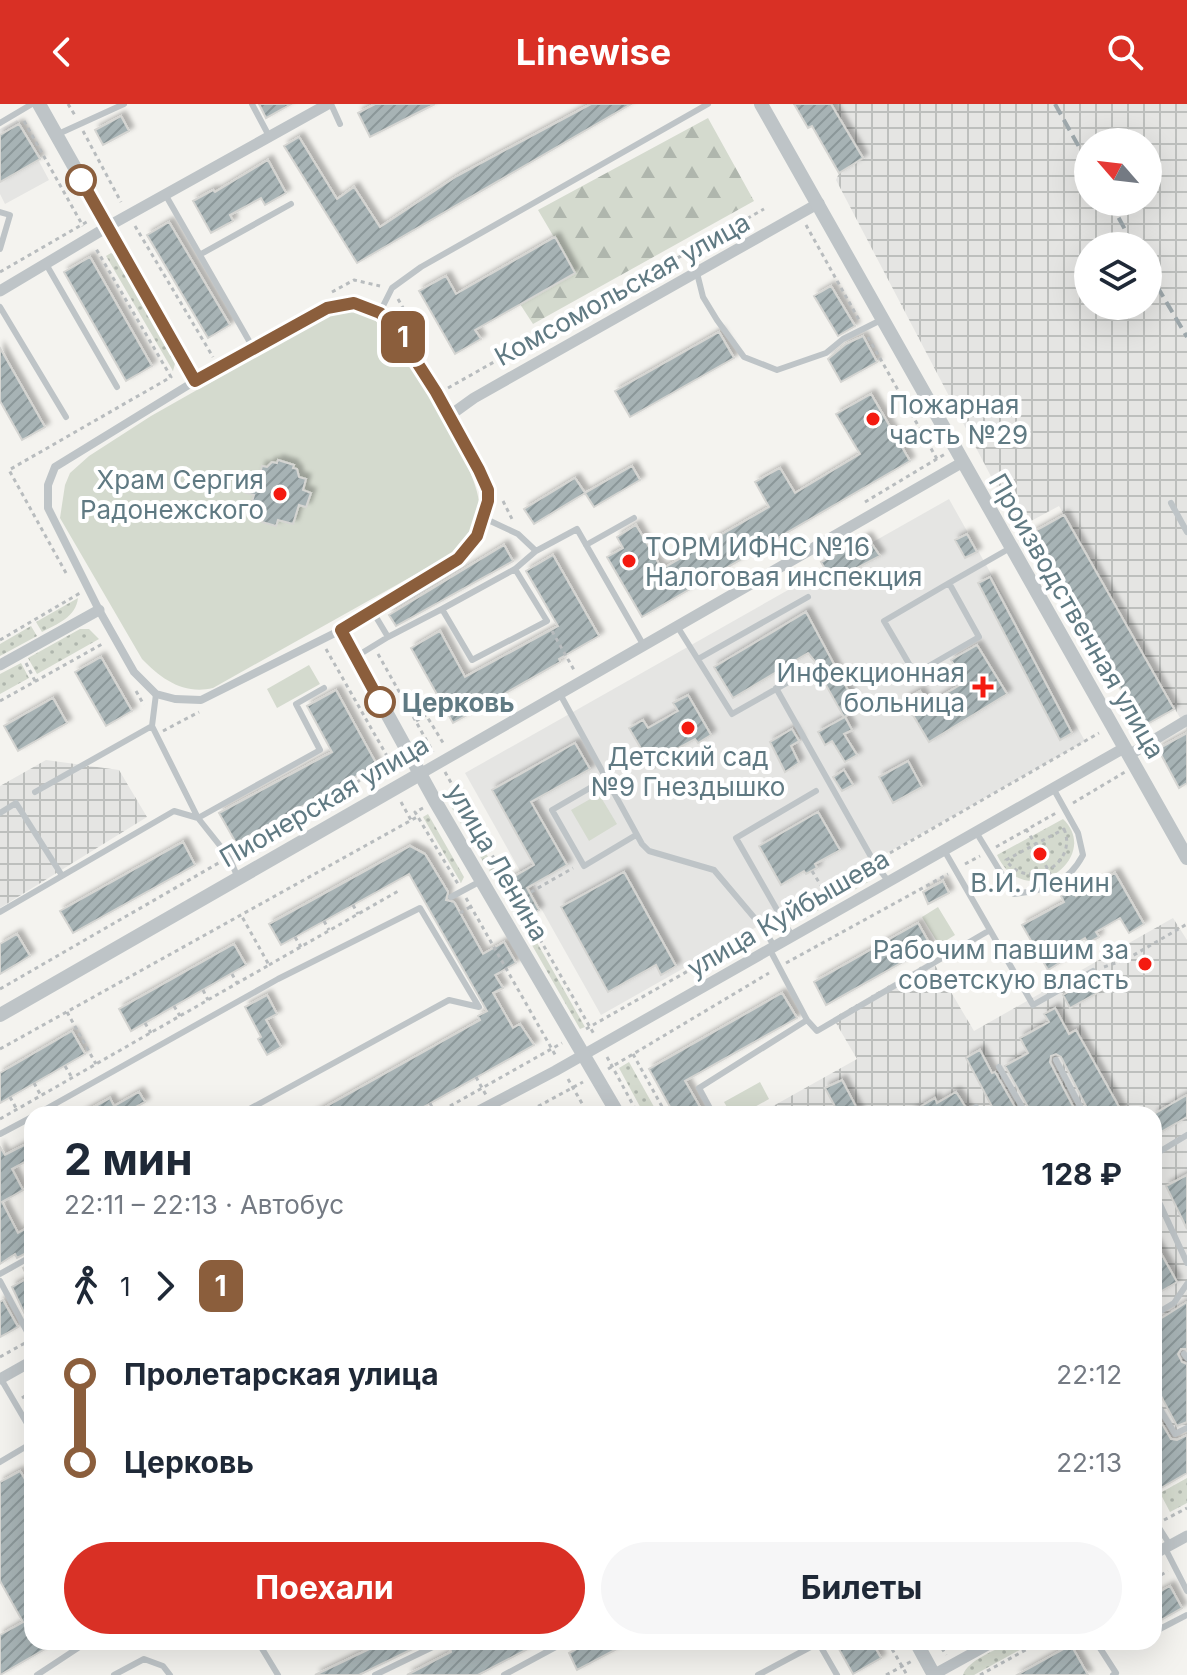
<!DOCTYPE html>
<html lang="ru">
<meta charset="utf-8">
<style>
body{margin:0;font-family:Inter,sans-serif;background:#f6f6f7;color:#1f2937;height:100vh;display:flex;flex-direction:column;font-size:30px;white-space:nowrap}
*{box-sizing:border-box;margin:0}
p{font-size:26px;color:#747a83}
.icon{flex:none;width:44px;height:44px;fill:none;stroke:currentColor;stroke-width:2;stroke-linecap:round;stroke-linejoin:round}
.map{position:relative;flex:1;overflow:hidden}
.details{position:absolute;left:24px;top:1002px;width:1138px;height:544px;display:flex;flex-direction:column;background:#fff;border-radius:24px;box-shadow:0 8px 32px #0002}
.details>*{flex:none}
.badge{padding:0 16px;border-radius:12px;font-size:28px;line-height:52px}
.needle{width:52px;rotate:298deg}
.buttons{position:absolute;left:1074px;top:24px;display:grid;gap:16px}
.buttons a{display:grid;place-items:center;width:88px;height:88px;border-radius:50%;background:#fff;box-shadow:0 8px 32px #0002;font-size:40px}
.map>.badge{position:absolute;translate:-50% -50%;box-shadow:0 0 0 4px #fff}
.legs{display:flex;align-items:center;gap:12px;height:88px;padding:0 40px;font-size:26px}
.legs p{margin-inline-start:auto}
.headline{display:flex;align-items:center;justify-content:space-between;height:136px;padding:0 40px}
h1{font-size:44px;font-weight:700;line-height:60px}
.cta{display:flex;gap:16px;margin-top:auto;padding:16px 40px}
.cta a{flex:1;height:92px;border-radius:48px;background:#d93025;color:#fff;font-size:32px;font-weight:700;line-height:92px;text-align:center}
.cta a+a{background:#f6f6f7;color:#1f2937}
ul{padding:0 40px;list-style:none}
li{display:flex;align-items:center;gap:28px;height:88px;font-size:30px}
li i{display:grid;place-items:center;width:12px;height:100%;margin:0 10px;background:currentColor}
li i::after{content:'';width:20px;height:20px;margin:-10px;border:6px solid;border-radius:50%;background:#fff}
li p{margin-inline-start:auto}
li:first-child i{background:linear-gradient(#0000 50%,currentColor 0)}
li:last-child i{background:linear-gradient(currentColor 50%,#0000 0)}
header{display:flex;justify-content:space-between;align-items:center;height:104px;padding:0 40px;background:#d93025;color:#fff;font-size:36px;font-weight:700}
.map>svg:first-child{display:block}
.built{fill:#e5e5e3}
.industrial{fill:url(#industrial-grid);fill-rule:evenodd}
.grass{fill:url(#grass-dots)}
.forest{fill:url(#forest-firs)}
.green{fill:#d4dace}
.building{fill:url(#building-hatch);stroke:#d5d5d2;stroke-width:2;filter:url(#shadow)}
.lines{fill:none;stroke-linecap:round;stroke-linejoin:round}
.path{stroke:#b8bcbe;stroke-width:3;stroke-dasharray:4 4;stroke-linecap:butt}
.service{stroke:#bec4c7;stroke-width:6}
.pedestrian{stroke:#bec4c7;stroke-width:8}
.minor{stroke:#bec4c7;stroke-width:11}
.tertiary{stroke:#bec4c7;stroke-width:14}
.rail{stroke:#9da7ab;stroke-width:4;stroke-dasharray:12 6;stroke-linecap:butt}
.line-1-casing{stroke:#fff;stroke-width:18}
.line-1{stroke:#8b5e3c;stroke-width:12}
.stop-1-dot{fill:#fff;stroke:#8b5e3c;stroke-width:4}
.poi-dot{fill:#f41a10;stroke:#fff;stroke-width:3}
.labels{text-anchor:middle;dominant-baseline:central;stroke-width:8;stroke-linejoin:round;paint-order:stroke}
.street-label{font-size:26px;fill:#607a83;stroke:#fff}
.poi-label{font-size:26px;fill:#607a83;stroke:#fff;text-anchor:end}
.stop-label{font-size:26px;font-weight:bold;fill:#607a83;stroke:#fff;text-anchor:start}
</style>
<header><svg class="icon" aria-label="back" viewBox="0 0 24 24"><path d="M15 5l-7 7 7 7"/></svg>Linewise<svg class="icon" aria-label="search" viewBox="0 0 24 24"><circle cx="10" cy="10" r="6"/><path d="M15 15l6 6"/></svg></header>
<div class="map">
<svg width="1187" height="1571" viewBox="0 0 1187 1571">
<defs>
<pattern id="industrial-grid" width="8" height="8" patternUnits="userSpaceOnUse" patternTransform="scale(2)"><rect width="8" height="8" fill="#e5e5e3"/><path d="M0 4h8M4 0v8" fill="none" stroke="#bdbfbd"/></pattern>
<pattern id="grass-dots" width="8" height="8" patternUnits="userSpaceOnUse" patternTransform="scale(2)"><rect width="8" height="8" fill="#d4dace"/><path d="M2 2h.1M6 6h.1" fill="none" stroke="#afb6ad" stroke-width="1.8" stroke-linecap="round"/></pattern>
<pattern id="forest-firs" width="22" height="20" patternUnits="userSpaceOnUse" patternTransform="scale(2)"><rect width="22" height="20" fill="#d4dace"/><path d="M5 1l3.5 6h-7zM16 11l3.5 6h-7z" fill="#afb6ad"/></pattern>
<pattern id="building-hatch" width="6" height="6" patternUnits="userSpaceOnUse" patternTransform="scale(2)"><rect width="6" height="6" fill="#a7b3b5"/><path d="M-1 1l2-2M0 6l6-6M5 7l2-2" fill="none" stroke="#8b9799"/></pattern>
<filter id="shadow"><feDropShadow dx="4.5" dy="-4.5" stdDeviation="2" flood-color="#0004"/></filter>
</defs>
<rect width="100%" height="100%" fill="#f4f3ef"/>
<path class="built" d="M17 16 49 76 5 100 0 90V25Z
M949 395 1085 637 601 911 465 669Z"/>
<path class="industrial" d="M831 0H1187V626L1059 402 1018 424 836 76 839 69 863 54ZM1088 38H1148V98H1088ZM1088 142H1148V202H1088Z
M46 656 119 666 147 713 0 804V682Z
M1173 814 1187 836V1325L1154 1342V1010H759L857 955 833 914 932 856 974 927Z"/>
<path class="grass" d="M111 149 115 151 176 256 173 267 106 152Z
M78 494C76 513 57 520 42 528L36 518Z
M31 522 37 532 0 552V540Z
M80 525H89L99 535 37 570 28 554Z
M21 559 29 574 0 590V570Z
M452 691 491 758 485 761 446 694Z
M428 710 464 773 461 779 423 713Z
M1063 715C1103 753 1025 811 997 751Z
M494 763 585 923 580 925 489 766Z
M872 764 875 768 870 777 803 815 796 808Z
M629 958 658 1010H644L619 964Z
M1187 1374V1399L1170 1408 1160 1389Z
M1011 1538H1034L974 1571H963C968 1556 996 1546 1011 1538Z"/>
<path class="forest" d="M708 14 754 97 533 220 520 200 575 169 538 106Z"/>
<path class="green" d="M354 207 375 213 390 225C410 256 480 368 479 400 479 422 465 437 450 451L213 584C184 591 161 575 142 555L60 414 65 381 70 369 89 352 151 312 329 211Z
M309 561 320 580 277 604 267 585Z
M599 690 617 720 589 737 571 706Z
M938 803 955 831 939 841 922 813Z
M760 978 769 995 742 1010H731L724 998Z"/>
<path class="building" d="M259 0H291L266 14Z
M375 0H435L370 33 358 9Z
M591 0H631L357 159 284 42 299 33 337 95 354 83 380 123 457 72Z
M794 0H831L863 54 839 69 812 22 808 24Z
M121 12 129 27 103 41 95 26Z
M19 20 40 55 0 78V31Z
M268 56 286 89 265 101 261 94 230 111 233 117 211 129 193 97 213 86 215 88Z
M169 118 230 221 208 234 147 131Z
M555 133 575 169 475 226 481 235 455 250 419 187 446 172 456 190Z
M90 153 152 262 126 277 64 168Z
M831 182 855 222 838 232 814 192Z
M719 228 734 254 630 313 615 287Z
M863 232 877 258 841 278 828 255 846 240Z
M0 244 45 323 22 336 0 297Z
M871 290 910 357 642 513 607 453 623 444 617 433 636 421 662 465 769 403 755 378 780 364 795 389 860 350 836 310Z
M278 356 294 361 293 364 297 365 299 373 306 375 303 386 311 389 306 403 299 401 293 420 278 416 276 422 262 418 264 412 249 408 254 391 246 389 250 375 258 377 262 362 267 363 272 358 277 359Z
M632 362 640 376 594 403 585 389Z
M575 374 585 389 534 420 524 405Z
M1064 411 1174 605 1142 623 1032 429Z
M967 430 977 448 965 454 955 436Z
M867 433 880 452 832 477 821 458Z
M504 441 513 457 396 522 389 511Z
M553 451 599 532 559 555 560 558 453 619 411 544 440 527 465 573 558 522 526 467Z
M990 473 1072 629 1060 636 978 479Z
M806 508 858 605 844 613 818 567 819 562 808 549 733 594 714 563Z
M977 541 1007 590 929 638 904 596 920 587 928 600 965 578 951 556Z
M101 553 132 607 106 622 75 568Z
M336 586 377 661 236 739 219 709 332 648 307 602Z
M688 591 711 631 698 639 695 635 662 653 665 658 653 665 629 624 643 616 648 624 678 607 673 599Z
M53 594 67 619 18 647 4 622Z
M845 613 852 626 844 630 857 651 845 658 832 637 825 641 818 628Z
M792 625 799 637 791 642 799 659 785 668 770 638Z
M1187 629V679L1179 684 1158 645Z
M575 639 590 665 531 698 567 761 527 784 539 806 529 812 508 776 534 761 492 686Z
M908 657 922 683 893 699 879 673Z
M844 666 853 681 842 687 833 673Z
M818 708 840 746 815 760 817 764 806 770 804 767 781 781 759 742Z
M183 738 195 761 73 829 60 807Z
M410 742 425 750 448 788 446 796 454 798 483 850 504 838 516 859 495 871 503 884 493 889 513 924 520 920 534 941 411 1010H313L480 916 478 912 487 907 409 770 281 841 269 820Z
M624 768 676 862 661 871 656 861 608 888 561 803Z
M1115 769 1144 820 1129 829 1120 814 1096 828 1099 833 1088 839 1085 834 1059 849 1064 856 1048 866 1022 821 1064 798 1061 792 1072 785 1076 792Z
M943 777 949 789 928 800 923 788Z
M918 819 931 842 826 901 814 878Z
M17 830 30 852 0 870V840Z
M234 840 246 861 131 927 119 905Z
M1090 876 1097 889 1070 904 1063 891Z
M782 889 797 914 685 977 704 1010H674L649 965Z
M267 891 277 910 266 916 281 943 267 951 258 935 261 933 245 903Z
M1055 904 1069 930 1076 926 1123 1010H1090L1061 953 1056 950 1051 952 1050 958 1077 1010H1032L1005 962 1028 949 1020 934 1049 918 1044 910Z
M72 927 85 950 0 999V969Z
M980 946 992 969 995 968 1019 1010H996L966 954Z
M842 976 860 1010H839L825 984Z
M139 988 145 998 123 1010H81L110 994 114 1002Z
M956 988 970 1010H908L935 994 937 999Z
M1187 991V1013L1154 1032V1010Z
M32 1037V1054L12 1065 23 1086 2 1098 18 1129 27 1124 32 1132V1146L17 1154 15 1150 0 1160V1043L5 1051Z
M1187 1071V1125L1166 1082Z
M1154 1137 1177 1178 1160 1188 1154 1177Z
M32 1159V1215L28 1217 12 1183 28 1174 23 1164Z
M3 1196 18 1223 0 1233V1198Z
M1187 1198V1245H1181L1178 1250 1182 1258 1187 1260V1318L1177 1322 1154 1279V1219Z
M1155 1308 1171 1335 1177 1336 1187 1331V1369L1154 1388Z
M20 1367 26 1377 32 1374V1538H57L0 1571V1531L23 1518 0 1477V1378Z
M1170 1482 1182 1504 1154 1520V1491Z
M384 1538H427L359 1571H315Z
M449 1538H541L478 1571H407L451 1548Z
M589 1538H630L577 1566 569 1549Z
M835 1538H872L881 1554 853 1570Z
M1071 1541 1088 1571H1017Z"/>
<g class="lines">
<path class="path" d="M68 0 76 13
M24 17 83 122
M83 27 121 98
M806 121 859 216
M135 122 213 253
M0 168 90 116
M332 188 354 176 380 182
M398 195 418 230
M868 233 937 355
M448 284 764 105
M503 397 512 415
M865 398 945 350
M66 469 9 366 171 273 95 143
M552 527 574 566
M0 536 80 489
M326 545 391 659
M378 550 433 648
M26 559 35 577
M136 587 144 601
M0 597 104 539
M416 617 426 611 445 642
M163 627 199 608
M445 668 595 932
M401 698 411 716
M1073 699 1125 668
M423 704 415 708 458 780
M1026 725 1039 746
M1064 725C1079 760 1027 788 1006 756Z
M996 743 1056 709
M1043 744 1046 752 1038 756 1034 748Z
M239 747 398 654
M883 753 1099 629
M1042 754 1051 772
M965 760 980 752
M812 767 825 788
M466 794 557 954
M517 796 573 764
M353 801 358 810
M791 808 866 763
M460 809 470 803
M324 817 329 826
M295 833 301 843
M786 859 948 770
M269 861 400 786
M1104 863 1127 855 1187 820
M232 870 237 879
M0 885 222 757
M203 886 208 896
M174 902 180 912
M67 908 96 960
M145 919 151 929
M586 925 753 830
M0 945 417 713
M633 950 666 1010
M607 953 638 1010
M65 962 71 972
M608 965 769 869
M476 973 486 991
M568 975 588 1010
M34 979 40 990
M10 993 16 1004
M430 999 435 1010
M436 1010 562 939
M524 1010 583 978
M0 1015 269 861 241 811
M0 1253 25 1239
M22 1294 32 1287
M1164 1416 1187 1404
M1154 1475 1168 1467
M888 1538 907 1571
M939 1538 940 1541 946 1538
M936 1543 940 1541 946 1551
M886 1571 912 1557
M980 1571 1040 1538"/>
<path class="service" d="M252 0 269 32
M331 0 340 20
M0 19 32 0
M56 31 124 0
M165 90 252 242
M0 108 10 111 0 145
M201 150 291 100
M46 160 117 283
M697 169 703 193 717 216 744 253 777 266 826 249 843 235 881 216
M0 203 66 313
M380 208 392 184 421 163 708 0
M1171 399 1187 428
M486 415 518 430 536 447 577 425 644 542
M586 441 634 414
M949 479 884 517 915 570 979 533 949 479 1012 443
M442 505 515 465
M373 508 388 533 442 505 472 556 547 517 515 465 536 447
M677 522 732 610 813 564
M357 552 388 533
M698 555 808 493
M776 584 874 758 888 777
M156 590 152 622 198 714 229 753 238 774
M560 590 642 740 649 747 714 766 763 824 774 842
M607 674 552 706 584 762 636 731
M35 688 152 622
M0 709 16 699 61 770
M976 728 1014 790C1046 786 1067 781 1083 751L1078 729 1053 684
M944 746 1033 901 1093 867
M451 793 479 778
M0 808 174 707 198 714 320 646 296 600 324 584
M792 832 736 734 816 687
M769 844 807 916 817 927 990 826
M1056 956 1084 1010
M999 963 1026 1010
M976 1003 980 1010
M37 1010 278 875 420 804 479 903 449 896 246 1007 245 1010
M713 1010 699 984 807 916
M0 1030 32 1013
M1154 1051 1187 1031
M1154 1087 1187 1159
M0 1170 32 1152
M0 1177 32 1237
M1154 1211 1174 1199 1187 1180
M1184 1250 1187 1254
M1 1275 32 1328
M1154 1295 1175 1330 1187 1324
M0 1358 32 1339
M1154 1416 1170 1441
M1165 1444 1187 1487
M1154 1528 1187 1511
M258 1538 278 1571
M818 1538 837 1571
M1096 1538 1116 1569 1113 1571
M1133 1539 1135 1538
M37 1571 87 1538
M114 1571 144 1555 163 1562 170 1571
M375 1571 443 1538
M504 1571 565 1538
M758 1571 818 1539"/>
<path class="pedestrian" d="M195 277 55 363 48 381V404L99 506 134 568 156 590 175 595 201 596 341 526"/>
<path class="minor" d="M0 187 114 119 328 0
M449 312 474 294 819 99
M0 561 99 506
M1129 651 1187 616
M420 670 963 358
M473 1010 555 967 1124 644
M0 1275 32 1257
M1154 1450 1187 1432
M933 1571 993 1538"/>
<path class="tertiary" d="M39 0 195 277C223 262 328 197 352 199 360 199 374 205 381 210 402 225 482 360 488 387 490 399 482 422 476 433 456 466 376 506 341 526L435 697 618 1010
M761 0 1187 754
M0 911 420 670
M916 1538 934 1571"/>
<path class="rail" d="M1055 0 1088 59
M1110 98 1134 142
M1148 167 1187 233"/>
</g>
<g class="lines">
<defs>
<path id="line-1" d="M81 76 195 277 327 204 354 199 380 209 393 221 436 288 479 366 488 386V397L477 432 458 455 341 526 380 598"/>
</defs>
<use href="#line-1" class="line-1-casing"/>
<use href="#line-1" class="line-1"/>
</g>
<g class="stop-1-dot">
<circle cx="81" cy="76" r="14"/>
<circle cx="380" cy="598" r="14"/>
</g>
<g class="poi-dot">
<circle cx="873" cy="315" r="8"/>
<circle cx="280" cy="390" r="8"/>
<circle cx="629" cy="457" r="8"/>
<path d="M979 571h8v8h8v8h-8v8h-8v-8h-8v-8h8z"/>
<circle cx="688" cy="624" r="8"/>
<circle cx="1040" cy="750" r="8"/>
<circle cx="1145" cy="860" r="8"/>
</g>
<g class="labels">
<g class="street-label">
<text transform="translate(622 185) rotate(-29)">Комсомольская улица</text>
<text transform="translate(1077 512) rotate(60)">Производственная улица</text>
<text transform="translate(324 697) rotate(-30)">Пионерская улица</text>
<text transform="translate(498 758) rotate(60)">улица Ленина</text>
<text transform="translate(788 809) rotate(-30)">улица Куйбышева</text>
</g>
<g class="poi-label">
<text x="889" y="300" text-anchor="start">Пожарная<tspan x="889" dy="30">часть №29</tspan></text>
<text x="264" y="375">Храм Сергия<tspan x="264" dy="30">Радонежского</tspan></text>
<text x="645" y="442" text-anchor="start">ТОРМ ИФНС №16<tspan x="645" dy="30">Налоговая инспекция</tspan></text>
<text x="965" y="568">Инфекционная<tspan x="965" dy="30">больница</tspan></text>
<text x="688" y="652" text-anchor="middle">Детский сад<tspan x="688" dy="30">№9 Гнездышко</tspan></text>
<text x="1040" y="778" text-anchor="middle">В.И. Ленин</text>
<text x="1129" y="845">Рабочим павшим за<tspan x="1129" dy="30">советскую власть</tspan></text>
</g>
<g class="stop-label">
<text x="402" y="598">Церковь</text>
</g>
</g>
</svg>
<div class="buttons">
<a><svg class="needle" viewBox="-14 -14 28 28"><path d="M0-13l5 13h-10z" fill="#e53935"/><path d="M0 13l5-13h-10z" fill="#747a83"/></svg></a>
<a><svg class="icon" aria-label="layers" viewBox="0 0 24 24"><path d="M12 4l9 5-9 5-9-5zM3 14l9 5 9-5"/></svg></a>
</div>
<b class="badge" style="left:403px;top:233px;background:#8b5e3c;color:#fff">1</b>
<section class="details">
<div class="headline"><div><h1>2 мин</h1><p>22:11 – 22:13 · Автобус</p></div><b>128 ₽</b></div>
<div class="legs"><svg class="icon" aria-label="walk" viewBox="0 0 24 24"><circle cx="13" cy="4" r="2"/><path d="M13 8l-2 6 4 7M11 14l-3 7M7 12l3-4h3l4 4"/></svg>1<svg class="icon" aria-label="forward" viewBox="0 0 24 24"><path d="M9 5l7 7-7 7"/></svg><b class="badge" style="background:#8b5e3c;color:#fff">1</b></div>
<ul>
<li><i style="color:#8b5e3c"></i><b>Пролетарская улица</b><p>22:12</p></li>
<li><i style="color:#8b5e3c"></i><b>Церковь</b><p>22:13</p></li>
</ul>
<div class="cta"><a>Поехали</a><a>Билеты</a></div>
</section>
</div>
